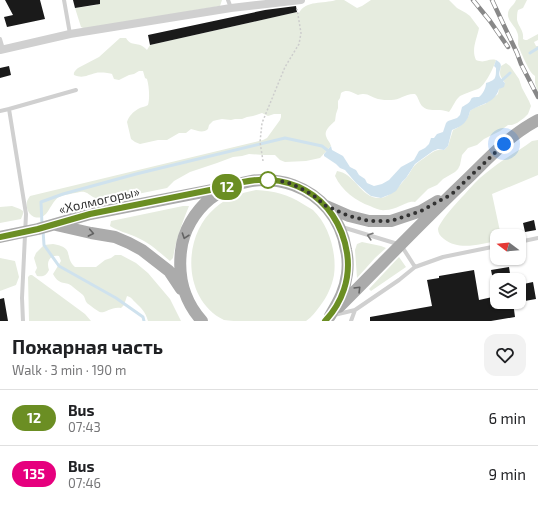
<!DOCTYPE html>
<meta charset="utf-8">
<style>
body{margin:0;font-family:"Exo 2",sans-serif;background:#f2f2f2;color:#202124;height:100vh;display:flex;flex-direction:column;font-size:15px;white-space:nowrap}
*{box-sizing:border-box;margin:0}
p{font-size:13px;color:#757577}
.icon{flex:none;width:22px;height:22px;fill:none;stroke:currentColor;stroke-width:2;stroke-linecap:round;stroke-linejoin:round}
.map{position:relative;height:321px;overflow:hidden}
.drawer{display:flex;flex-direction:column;background:#fff;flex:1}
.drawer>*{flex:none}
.badge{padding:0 8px;border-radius:13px;font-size:14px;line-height:26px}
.needle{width:26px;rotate:286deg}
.fabs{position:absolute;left:490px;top:229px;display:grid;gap:8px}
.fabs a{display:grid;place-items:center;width:36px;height:36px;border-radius:8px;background:#fff;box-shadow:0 1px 3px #0004;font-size:20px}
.you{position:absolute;width:20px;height:20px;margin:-10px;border:3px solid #fff;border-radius:50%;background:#1a73e8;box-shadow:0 0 0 6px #1a73e833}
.map>.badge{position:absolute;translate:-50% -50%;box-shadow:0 0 0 2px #fff}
.round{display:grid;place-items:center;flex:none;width:42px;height:42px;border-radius:12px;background:#f2f2f2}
.headline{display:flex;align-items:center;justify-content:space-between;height:68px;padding:0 12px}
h1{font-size:19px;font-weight:700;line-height:30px}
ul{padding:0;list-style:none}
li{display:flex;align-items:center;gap:12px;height:56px;padding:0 12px;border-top:1px solid #e0e0e0}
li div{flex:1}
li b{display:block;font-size:15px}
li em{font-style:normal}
li .badge{min-width:44px;font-weight:700;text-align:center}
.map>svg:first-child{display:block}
.green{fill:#e6ecdf}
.water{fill:#cfe2ee}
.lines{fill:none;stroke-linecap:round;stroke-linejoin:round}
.stream{stroke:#cfe2ee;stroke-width:3}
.building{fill:#1a1a1a}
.path{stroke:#cdcdcd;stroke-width:1.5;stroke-dasharray:2 2;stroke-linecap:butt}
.service{stroke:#d0d0d0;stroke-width:4}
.minor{stroke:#d0d0d0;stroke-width:8}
.primary{stroke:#ababab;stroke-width:12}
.rail-casing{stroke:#888;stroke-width:4.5}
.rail{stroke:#fff;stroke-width:3;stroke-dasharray:9;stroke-linecap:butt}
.oneway{stroke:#636363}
.oneway2{stroke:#7a7a7a}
.line-casing{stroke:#fff;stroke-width:9}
.line{stroke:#6b8e23;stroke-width:6}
.walk{stroke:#333;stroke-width:4;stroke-dasharray:0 7.2}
.stop-dot{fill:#fff;stroke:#6b8e23;stroke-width:2}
.labels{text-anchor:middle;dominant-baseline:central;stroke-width:4;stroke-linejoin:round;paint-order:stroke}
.street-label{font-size:13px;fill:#333;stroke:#fff}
</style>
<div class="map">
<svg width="538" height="321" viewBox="0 0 538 321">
<rect width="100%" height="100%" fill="#fff"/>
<path class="green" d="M96 0H222L220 6 85 29 81 27 75 8 97 5Z
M336 0H344L357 8 362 6 371 0H449L457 8 466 13 470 16 479 28C477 39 471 49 476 60 486 64 487 58 496 60 494 67 485 86 478 89 472 91 466 93 460 96 455 100 453 107 449 112 446 111 443 110 440 110 432 110 424 111 420 103 418 99 418 97 415 94 406 93 400 100 391 100 387 100 382 100 378 99 370 97 368 92 358 95 351 92 347 89 341 93L340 98 338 101V108L336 114 335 121C331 125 324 130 326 136 327 140 330 142 331 146L320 158 306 161 285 162 280 160 275 155H264L249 154 242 156 233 157 217 163 190 172 174 181 167 188 108 200C103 201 98 200 93 197 88 194 86 191 80 192 75 193 63 195 59 197 49 203 49 221 34 217 30 215 28 212 27 208 26 203 27 200 30 196L263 140 267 138 280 120 281 117V114H274L268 116 262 113 253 116 247 117 242 119H235L231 120 222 119 217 120 213 121 209 125 208 129C202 134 197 130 191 129L186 133H179L167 140H158L140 144 135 142 131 139 127 122C129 116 133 112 138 109 141 107 145 107 148 105 150 98 149 86 147 79L145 78 143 71H139L134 74 129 75 119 80 114 79 112 74C110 73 99 72 96 73 87 75 83 79 74 75 73 72 76 70 78 68L99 57 120 38H126C132 48 138 40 147 50L150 45 297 12 299 13C306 0 323 4 336 0Z
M516 0H527L523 8 518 10C517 13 517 16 517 20 519 28 524 30 523 39L525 40H527L538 34V40L534 42 536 46H538V92L535 83V76C535 76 531 73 531 72 529 70 518 47 518 44 518 40 519 36 517 32 515 26 509 22 508 16 507 8 514 6 516 0Z
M506 63 510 66 519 79 522 88 529 101 531 106 528 114 524 118 517 123 512 125H508L500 131 484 139 477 145 468 148 462 155 460 165 458 169 455 172 443 179 437 185 428 189 415 202C409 201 406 204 400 206 396 208 390 210 385 210 380 211 375 208 370 206 356 201 342 191 335 176L337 171C355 173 361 199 380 198 391 197 400 185 406 178 410 174 411 169 415 165 418 162 423 159 427 156 433 152 436 149 444 150L448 146 453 130C460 127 469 120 470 111L474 108 485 104 498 94 499 89 505 83C500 76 499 75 501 66Z
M538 140V175L492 194 501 236H497V241C480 244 459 251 444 239 440 236 438 233 438 229 440 221 458 201 464 195 471 187 478 179 486 173 500 161 517 152 532 141Z
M256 190C275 191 287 194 303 204 306 206 310 208 313 210 329 225 337 253 334 275 332 286 327 297 320 306 316 311 312 317 306 321 285 321 265 321 245 321 238 321 229 321 224 320 182 299 182 236 215 208 227 197 241 193 256 190Z
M12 206 20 209 23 211V214L21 219 0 223V207Z
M183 206H189C182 223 176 240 173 258L170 261C159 252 150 243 136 237 127 233 118 231 110 226L111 221Z
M362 242 381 246 386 248 375 258 357 278 355 250 357 244Z
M53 244C76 248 63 256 75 267H96L105 260 111 258 115 255H121L136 263 148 273 170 299 181 321H148C145 311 142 309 135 302 132 299 131 297 127 296L124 305 121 308C112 306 104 314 100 312 99 312 88 304 87 303 85 301 85 297 83 295 80 292 76 290 73 287 66 280 60 287 53 274L61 261 59 256C50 254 46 262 49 270 46 276 43 277 37 276L35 272 37 268 34 258 36 253 44 245Z
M399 257 406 267 371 291 369 289Z
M0 258 15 261 19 277 16 285 0 291Z
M30 275H32L85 314 91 321H29L28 277Z"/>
<path class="water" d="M496 60C506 65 497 70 500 77 501 79 503 81 505 83L504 87 499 89C494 104 482 103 470 111 468 122 462 126 452 130L448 146 444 150 438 149 433 151 415 164 406 178 402 182 396 191 391 194 381 198 371 196 367 193 356 183 345 170 340 168 336 164 324 156V154L331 146 332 150 343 156 350 167 356 170 359 175 365 179 367 183 374 186 382 184 389 180 401 167 414 160 419 151 425 148 429 144 431 138H434L437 134 443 132 446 123 448 121 457 118 460 115 462 107C464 106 465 105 467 104 474 100 467 97 479 97 483 94 486 88 486 83 496 80 496 78 496 68L494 66Z"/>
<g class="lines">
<path class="stream" d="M530 53 538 48
M500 82 510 73
M42 225 41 202 63 194 136 174 285 138 322 146 331 153
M43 230 44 245 59 266 116 298 143 317 144 321"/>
</g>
<path class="building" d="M5 0H40L45 19 7 27 4 17 13 15Z
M73 0H100V4L75 8Z
M296 6 297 12 150 45 148 35 265 10Z
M9 66 11 75 0 78V68Z
M534 220 536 230 525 232 523 223Z
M509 267 511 280H493L491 270Z
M474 270 479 300 497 296V302H513L515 317 491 321H370V317L432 306 427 280 439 278V276Z
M533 282 536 299 519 302V285Z
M4 298 8 321H0V299Z"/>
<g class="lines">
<path class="path" d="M263 161 260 142 262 123 285 67 299 44 301 33 297 9"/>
<path class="service" d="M64 0 70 34
M228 0 231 8
M0 39 3 49
M0 111 9 109
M342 227 401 245 415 267
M519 242 538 238
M334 315 355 310 399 280 415 267 443 257 497 246
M23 321 22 298 26 214 9 109 76 90
M351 321 355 310"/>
<path class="minor" d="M0 50 70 34 231 8 301 0"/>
<path class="primary" d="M326 206 349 216 369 221H391L421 211 438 201
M56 225 91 233 115 237 129 243 142 250 169 271 181 289
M0 237 38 229 90 214 223 188
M339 307C380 266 421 223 464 182 487 160 509 135 538 120
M202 321C184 301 178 276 181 251 183 231 195 211 210 199 261 159 336 185 346 250 348 258 348 266 347 274 345 291 338 302 330 316"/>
<defs>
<path id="rail" d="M473 0 490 21 508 47
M492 0 517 53 521 64 538 97"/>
</defs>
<use href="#rail" class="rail-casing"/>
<use href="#rail" class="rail"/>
</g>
<defs><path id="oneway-chevron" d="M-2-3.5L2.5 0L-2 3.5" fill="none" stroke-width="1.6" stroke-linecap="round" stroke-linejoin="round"/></defs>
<g class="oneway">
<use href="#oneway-chevron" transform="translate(91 233) rotate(11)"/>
<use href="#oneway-chevron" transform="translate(185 236) rotate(109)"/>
<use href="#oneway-chevron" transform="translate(358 289) rotate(-45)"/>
</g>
<use class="oneway2" href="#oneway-chevron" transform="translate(370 236) rotate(-163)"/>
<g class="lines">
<defs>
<path id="line" d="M0 237 38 229 90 214 230 186C284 166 338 195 347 253 351 278 342 303 325 321"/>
</defs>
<use href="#line" class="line-casing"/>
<use href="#line" class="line"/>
<path class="walk" d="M268 180 280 181 292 184 306 191 317 198 324 205 349 216 369 221H391L421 211 452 194 504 144"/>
</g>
<circle class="stop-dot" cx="268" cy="180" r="8"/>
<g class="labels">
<g class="street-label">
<text transform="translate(99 200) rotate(-13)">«Холмогоры»</text>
</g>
</g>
</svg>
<div class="fabs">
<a><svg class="needle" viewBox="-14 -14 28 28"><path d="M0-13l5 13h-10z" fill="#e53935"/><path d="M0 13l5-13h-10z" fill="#757577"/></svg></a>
<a><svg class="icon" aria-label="layers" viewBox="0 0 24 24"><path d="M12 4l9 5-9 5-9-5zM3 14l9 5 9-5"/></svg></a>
</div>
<div class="you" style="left:504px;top:144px"></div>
<b class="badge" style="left:227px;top:187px;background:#6b8e23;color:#fff">12</b>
</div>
<section class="drawer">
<div class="headline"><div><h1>Пожарная часть</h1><p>Walk · 3 min · 190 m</p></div><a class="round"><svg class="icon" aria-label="heart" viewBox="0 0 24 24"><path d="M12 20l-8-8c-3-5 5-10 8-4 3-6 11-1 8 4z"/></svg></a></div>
<ul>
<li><span class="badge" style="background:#6b8e23;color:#fff">12</span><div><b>Bus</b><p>07:43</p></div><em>6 min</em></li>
<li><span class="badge" style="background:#e6007e;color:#fff">135</span><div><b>Bus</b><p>07:46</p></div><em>9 min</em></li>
</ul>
</section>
